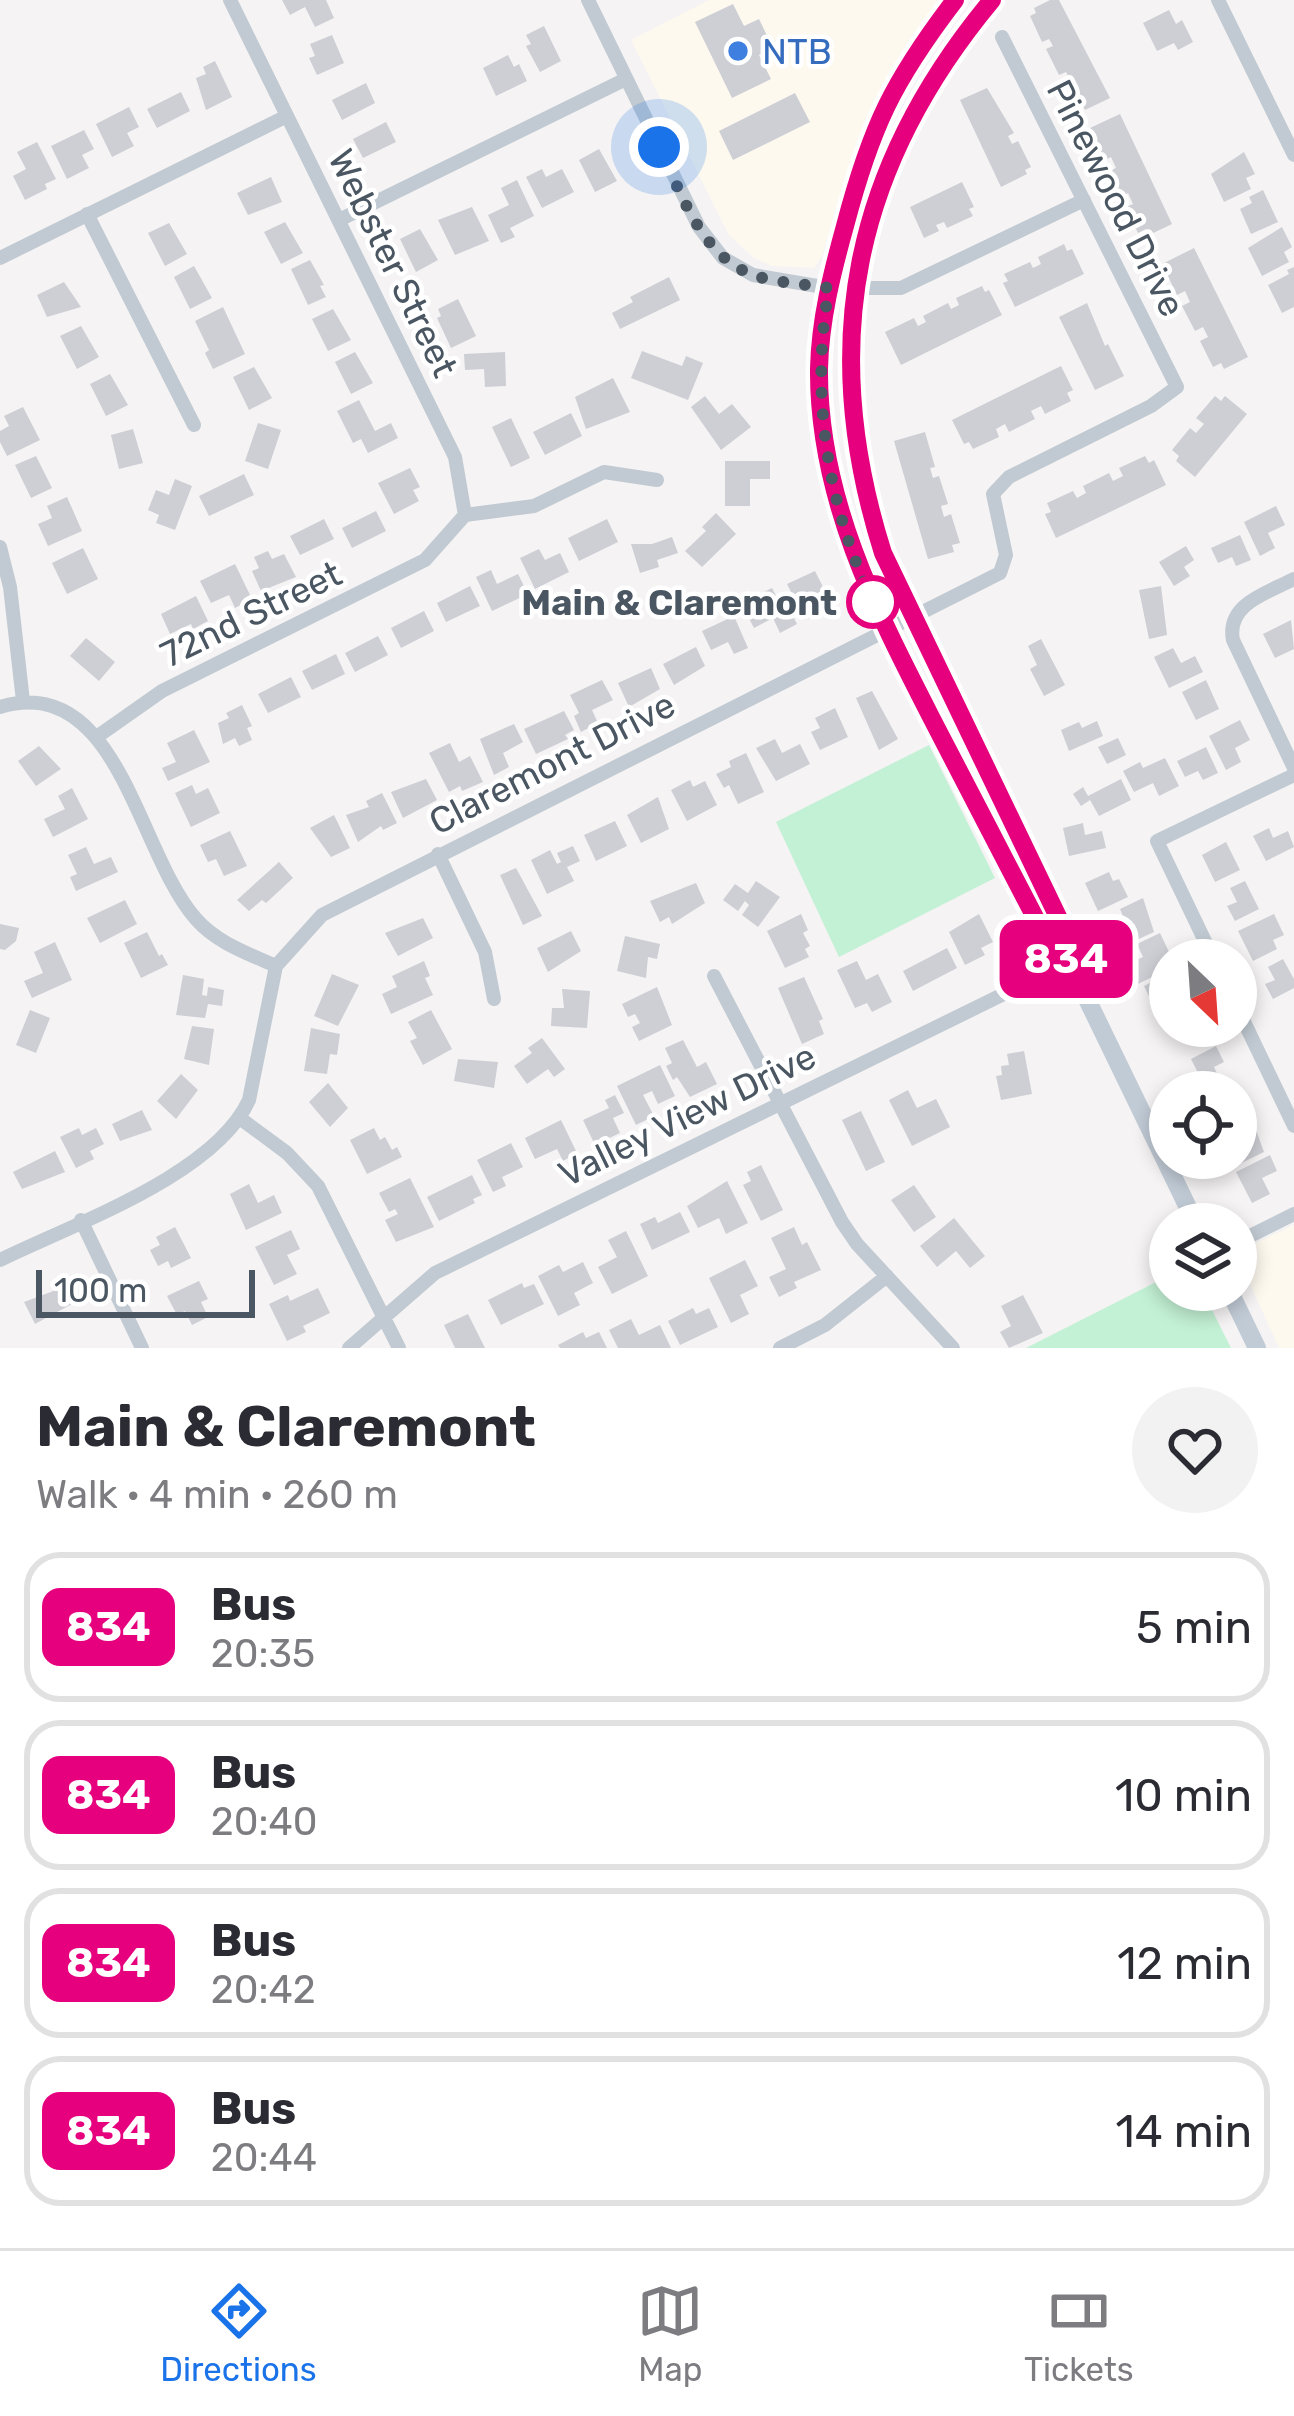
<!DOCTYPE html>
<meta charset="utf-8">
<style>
body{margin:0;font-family:Rubik,sans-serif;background:#f2f2f3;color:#2b2b33;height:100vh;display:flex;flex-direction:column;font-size:45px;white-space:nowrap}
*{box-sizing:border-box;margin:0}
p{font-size:39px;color:#7c7c81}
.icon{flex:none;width:66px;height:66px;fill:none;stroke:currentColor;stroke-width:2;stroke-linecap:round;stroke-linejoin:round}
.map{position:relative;height:1348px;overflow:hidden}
.details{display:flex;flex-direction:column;background:#fff;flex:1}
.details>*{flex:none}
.badge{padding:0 24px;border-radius:18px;font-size:42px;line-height:78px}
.needle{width:78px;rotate:155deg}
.controls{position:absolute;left:1149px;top:939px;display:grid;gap:24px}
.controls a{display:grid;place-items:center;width:108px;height:108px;border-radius:50%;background:#fff;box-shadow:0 6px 18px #0003;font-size:60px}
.scale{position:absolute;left:36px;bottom:30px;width:219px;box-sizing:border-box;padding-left:12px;border:6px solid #4a5661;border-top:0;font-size:33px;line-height:42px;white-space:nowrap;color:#4a5661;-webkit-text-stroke:9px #fff;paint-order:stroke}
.you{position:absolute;width:60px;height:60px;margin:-30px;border:9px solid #fff;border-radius:50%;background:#1a73e8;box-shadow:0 0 0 18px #1a73e833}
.map>.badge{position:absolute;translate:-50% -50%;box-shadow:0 0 0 6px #fff}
.round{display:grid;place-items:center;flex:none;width:126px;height:126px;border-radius:63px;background:#f2f2f3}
.headline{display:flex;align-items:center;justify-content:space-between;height:204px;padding:0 36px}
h1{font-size:57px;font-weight:700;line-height:90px}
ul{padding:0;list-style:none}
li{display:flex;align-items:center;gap:36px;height:150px;margin:0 24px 18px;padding:0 12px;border:6px solid #e1e1e2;border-radius:36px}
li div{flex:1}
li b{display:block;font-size:45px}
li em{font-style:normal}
li .badge{min-width:132px;font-weight:700;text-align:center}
.dock{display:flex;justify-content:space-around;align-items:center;height:168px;border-top:3px solid #e1e1e2;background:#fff;font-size:33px;color:#7c7c81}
.dock a{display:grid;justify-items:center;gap:6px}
.dock .selected{color:#1a73e8}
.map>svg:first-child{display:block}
.commercial{fill:#fdf9ef}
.green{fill:#c3f1d5}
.building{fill:#cdcfd5}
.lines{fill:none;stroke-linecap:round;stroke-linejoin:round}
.minor{stroke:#c1cad2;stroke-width:14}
.secondary{stroke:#c1cbd6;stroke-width:18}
.line-casing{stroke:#fff;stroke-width:27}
.line{stroke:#e6007e;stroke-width:18}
.walk{stroke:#4a5661;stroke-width:12;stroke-dasharray:0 21.6}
.shop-dot{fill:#3f7fe0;stroke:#fff;stroke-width:4.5}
.stop-dot{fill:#fff;stroke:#e6007e;stroke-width:6}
.labels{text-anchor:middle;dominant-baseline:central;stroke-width:9;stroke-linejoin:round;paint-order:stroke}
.shop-label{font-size:36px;fill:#366cbe;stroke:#fff;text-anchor:start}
.street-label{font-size:36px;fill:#4a5661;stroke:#fff}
.stop-label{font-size:36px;font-weight:bold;fill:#4a5661;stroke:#fff;text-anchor:end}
</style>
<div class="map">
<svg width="1294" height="1348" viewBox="0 0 1294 1348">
<rect width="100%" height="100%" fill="#f5f3f3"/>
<path class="commercial" d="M709 0H944L893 73 856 143 822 256 814 268 772 266 754 258 729 235 631 40Z
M1294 1225V1348H1279L1236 1253Z"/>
<path class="green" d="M929 745 995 878 839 957 776 822Z
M1170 1275V1290H1202L1231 1348H1026Z"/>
<path class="building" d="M282 0H326L334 18 315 27 305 7 290 15Z
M1050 0H1059L1110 98 1085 110 1083 105 1076 109 1063 83 1070 79 1066 72 1059 75 1046 49 1053 46 1049 39 1042 42 1030 16 1036 13 1034 8Z
M733 4 744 26 759 19 773 48 759 55 771 79 732 98 695 22Z
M1169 10 1176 24 1182 20 1193 42 1178 50 1174 43 1157 51 1143 23Z
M544 26 561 61 540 72 526 46 531 44 526 35Z
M332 35 344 63 317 75 309 58 315 56 310 44Z
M508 55 514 67 519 64 527 81 496 96 483 68Z
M215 61 232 97 206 110 196 78 206 74 203 67Z
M366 83 375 103 342 120 332 100Z
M987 88 1014 133 1008 136 1012 144 1018 141 1031 167 1025 170 1027 174 1001 187 960 100Z
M181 92 190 111 157 128 147 109Z
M795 93 810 122 733 160 719 131Z
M129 107 139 127 127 133 134 146 112 157 96 124Z
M1120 114 1172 224 1149 235 1146 229 1138 233 1126 207 1133 204 1128 193 1121 197 1109 171 1116 168 1111 157 1105 160 1090 128Z
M386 122 396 142 363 158 353 139Z
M84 130 94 149 82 155 89 168 67 179 51 146Z
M37 142 56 179 45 184 47 189 25 200 13 176 26 169 17 152Z
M599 149 617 181 595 192 579 160Z
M1244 152 1255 174 1246 178 1251 189 1224 202 1211 174Z
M542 169 546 177 562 169 574 192 542 208 526 177Z
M271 177 282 202 248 215 237 193Z
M517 180 534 216 510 228 515 237 501 243 488 215 509 205 501 188Z
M962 182 974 207 969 209 973 216 947 228 944 222 936 225 939 231 924 238 910 207Z
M1263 190 1278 222 1251 234 1240 209 1252 203 1249 197Z
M472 207 489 241 455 255 438 220Z
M285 222 303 253 281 264 264 232Z
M169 223 187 254 165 266 148 233Z
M1282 227 1292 247 1284 252 1289 262 1262 276 1248 248Z
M420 229 438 260 416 272 400 239Z
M1064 244 1067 251 1072 249 1084 274 1015 307 1003 283 1008 281 1004 274 1030 262 1033 268 1041 264 1038 257Z
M1194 248 1248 357 1224 369 1221 363 1213 367 1200 341 1208 337 1203 327 1195 331 1182 306 1190 302 1185 291 1177 295 1162 264Z
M310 260 324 285 320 286 326 297 308 305 291 269Z
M194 266 212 298 190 309 174 277Z
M1294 267V307L1282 313 1268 285 1289 274 1287 270Z
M669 277 680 300 620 329 612 313 633 302 630 297Z
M64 282 81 307 47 317 37 295Z
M982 286 985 292 989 290 1002 315 901 365 885 332 914 318 918 326 926 322 923 316 948 303 951 309 959 305 956 298Z
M458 299 476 336 451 348 437 318 441 316 438 309Z
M1087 303 1105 346 1108 344 1124 376 1095 390 1059 317Z
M223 307 245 354 213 369 205 353 209 350 195 321Z
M333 309 351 340 328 351 312 319Z
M81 326 99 357 77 369 60 336Z
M642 351 682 366 686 356 703 363 688 400 631 378Z
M355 352 373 383 351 394 335 362Z
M505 352 506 386 485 387 484 369 465 370 464 354Z
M1061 366 1073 390 1067 393 1071 401 1045 414 1041 406 1031 411 1035 419 1009 432 1005 424 996 429 999 437 973 449 969 442 964 444 952 420Z
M254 367 272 398 249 410 233 377Z
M110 374 128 405 106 416 90 384Z
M613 378 630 412 586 429 575 397Z
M705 396 719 414 732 404 751 427 721 450 691 407Z
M1215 396 1221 401 1225 396 1247 414 1195 477 1176 461 1179 456 1172 450 1190 428 1196 433 1204 424 1196 418Z
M359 400 375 431 391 423 398 438 368 453 361 439 353 443 337 411Z
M23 407 40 440 7 456 0 442V431L9 426 4 416Z
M571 413 582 436 545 455 533 432Z
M511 418 530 458 511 467 492 427Z
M258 423 281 430 268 469 245 461Z
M133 429 143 463 119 469 111 435Z
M925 432 935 467 930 468 933 478 939 476 948 504 941 506 944 517 951 514 960 543 952 545 954 552 928 559 894 441Z
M36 456 52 488 31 498 15 465Z
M1145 456 1149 463 1154 460 1166 485 1056 538 1045 514 1051 512 1047 503 1073 491 1077 498 1086 493 1083 486 1109 473 1113 481 1123 476 1119 468Z
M725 461H770V479H750V506H725Z
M410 468 420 487 413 490 419 501 394 514 378 483Z
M244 474 254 495 209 516 199 496Z
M175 479 192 486 175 530 156 523 159 515 148 510 156 490 169 495Z
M67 497 82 531 48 546 38 524 52 518 47 506Z
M1276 506 1285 525 1268 533 1275 548 1260 556 1244 522Z
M376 511 386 531 352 548 342 528Z
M716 513 736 534 702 567 685 551 706 531 702 527Z
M324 519 334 539 300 555 290 536Z
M607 519 618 542 579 561 568 538Z
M1240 535 1251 560 1236 566 1232 557 1218 563 1211 548Z
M672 537 678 553 657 560 659 567 640 573 631 544H652Z
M1186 546 1194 560 1184 567 1190 576 1174 586 1159 562Z
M83 548 98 579 67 594 52 563Z
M539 549 545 560 560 553 569 572 535 589 520 558Z
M268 551 272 559 284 554 296 577 261 591 252 571 259 568 254 557Z
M235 564 252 599 235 608 229 595 211 603 200 581Z
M491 570 497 584 518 574 528 594 492 611 476 577Z
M815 571 825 591 813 597 821 613 805 620 787 584Z
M470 586 480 606 446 622 437 603Z
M1161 586 1167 635 1149 639 1139 590Z
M772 588 780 603 785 600 797 624 780 633 773 618 754 628 741 603Z
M196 596 208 621 193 629 191 624 170 634 161 614Z
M424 611 434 631 401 648 391 628Z
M734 616 748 648 734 654 728 642 711 650 702 631Z
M1291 620 1294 649 1275 658 1263 634Z
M378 636 388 655 355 672 345 653Z
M86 638 115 662 99 681 70 656Z
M1041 639 1065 685 1044 696 1030 669 1037 665 1028 646Z
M696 647 705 666 674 685 663 664Z
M1173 648 1181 663 1195 656 1203 672 1169 688 1154 657Z
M336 654 345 674 312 690 302 671Z
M651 668 660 689 629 707 618 683Z
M291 677 301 697 268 713 258 694Z
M602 680 613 700 592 710 598 723 581 732 574 716 579 713 570 695Z
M1206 680 1219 709 1196 720 1182 692Z
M872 691 898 739 879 750 856 698Z
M242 705 252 726 247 728 252 740 239 746 235 738 223 744 218 723 229 718 226 713Z
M835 708 848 737 820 750 811 732 820 728 815 718Z
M564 711 574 730 565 735 568 739 536 754 524 729Z
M1240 720 1250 740 1235 748 1241 762 1226 770 1209 736Z
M1097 721 1103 736 1069 751 1061 730 1079 722 1082 728Z
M514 724 523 742 503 753 509 767 494 775 480 739Z
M194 730 210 762 168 781 162 768 176 762 167 743Z
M1118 738 1126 755 1107 764 1098 747Z
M775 739 782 753 800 744 810 764 776 781 756 748Z
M450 743 459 762 470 756 483 782 462 791 460 786 449 792 429 753Z
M39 746 61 769 36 786 18 761Z
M1206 747 1218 773 1203 780 1198 771 1185 777 1177 761Z
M746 753 764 792 738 804 729 785 724 788 716 774 731 767 729 761Z
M1165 758 1179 786 1159 796 1153 783 1134 792 1123 771 1140 762 1143 768Z
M426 779 437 800 403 818 391 792Z
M1121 779 1131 800 1099 816 1090 800 1081 806 1073 794 1083 787 1088 796Z
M690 780 693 787 705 781 717 805 687 821 671 790Z
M192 785 196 794 208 788 220 813 191 827 175 793Z
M72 788 88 819 53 837 44 819 65 809 58 796Z
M382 793 397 823 383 830 381 826 358 842 346 815 369 807 366 801Z
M658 797 669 829 641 843 627 815Z
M334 815 350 848 331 857 310 828Z
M615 821 627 846 596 861 584 835Z
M1083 823 1085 835 1102 831 1106 848 1069 856 1063 828Z
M1269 828 1273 838 1288 831 1294 847 1266 861 1253 836Z
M230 831 247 866 224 876 216 859 208 862 200 845Z
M1226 842 1240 870 1215 882 1202 855Z
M573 846 580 861 567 867 574 881 547 894 531 860 550 850 557 864 561 862 557 853Z
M86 847 94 864 111 857 118 872 76 891 70 877 77 874 68 855Z
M279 862 293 878 266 903 262 900 249 911 237 900Z
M516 868 542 916 523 925 500 875Z
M1109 872 1113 881 1119 879 1128 897 1098 911 1085 883Z
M756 881 780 897 758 927 742 915 749 905 745 901 738 911 723 900 735 884 748 893Z
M1245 881 1259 909 1235 921 1227 906 1237 902 1230 888Z
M696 883 705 903 672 924 669 917 660 922 650 901Z
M1143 898 1154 932 1119 948 1110 928 1125 921 1120 909Z
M125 900 137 924 100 943 87 918Z
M801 914 808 930 803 933 810 946 805 949 809 957 785 968 767 931Z
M979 914 993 942 981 948 985 955 965 965 949 932Z
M1274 914 1284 935 1273 940 1277 949 1253 961 1238 931Z
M423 918 433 938 398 956 385 933Z
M0 924 19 928 16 941 5 950 0 949Z
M571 931 581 951 548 972 537 948Z
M147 932 159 956 162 954 168 965 141 978 124 943Z
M1160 933 1170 954 1167 956 1170 968 1138 984 1128 964 1143 957 1137 944Z
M625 936 660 944 657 959 648 957 646 978 617 971Z
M55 942 72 980 32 998 24 981 43 973 34 952Z
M947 948 957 968 913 991 903 971Z
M1283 959 1294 979V988L1273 999 1265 984 1275 980 1268 967Z
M424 961 430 976 425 978 433 995 391 1014 382 994 397 987 392 976Z
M857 961 866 980 878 974 892 1002 872 1012 867 1003 855 1008 837 970Z
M1170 973V1011L1159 1017 1144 986Z
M332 974 359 985 338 1026 314 1016Z
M183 975 204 979 202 995 207 996 208 987 224 990 222 1006 208 1004 205 1018 176 1015Z
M804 977 823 1019 819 1021 824 1034 802 1044 778 988Z
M657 987 672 1025 639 1041 632 1027 640 1023 635 1014 628 1017 622 1004Z
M562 989 590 991 587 1028 551 1026 552 1008H564Z
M30 1010 50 1018 36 1053 16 1045Z
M431 1010 452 1049 423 1065 410 1041 417 1038 408 1022Z
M192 1026 214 1029 209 1065 184 1059Z
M311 1028 340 1034 337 1055 330 1054 327 1074 304 1071Z
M542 1038 565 1069 554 1077 548 1069 527 1084 514 1066 532 1053 528 1048Z
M683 1040 697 1067 706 1062 717 1084 690 1097 677 1077 673 1080 666 1066 672 1063 665 1048Z
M1216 1046 1224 1062 1214 1067 1220 1080 1205 1087 1191 1059Z
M1024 1051 1032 1094 1001 1100 996 1076 1002 1075 1001 1066 1009 1065 1007 1054Z
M458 1059 498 1062 494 1088 454 1081Z
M660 1065 675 1096 658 1104 652 1091 643 1095 654 1116 636 1125 617 1086Z
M181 1074 198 1090 176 1119 157 1101Z
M328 1083 348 1108 330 1127 309 1102Z
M908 1090 917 1108 936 1099 950 1127 912 1146 889 1100Z
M615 1095 624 1113 613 1118 620 1133 595 1145 583 1120 609 1108 605 1100Z
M142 1110 152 1130 120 1141 112 1124Z
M861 1111 885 1162 866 1171 842 1120Z
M1252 1119 1264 1152 1229 1169 1224 1158H1236V1127Z
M561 1120 577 1153 563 1161 557 1149 535 1159 525 1138Z
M79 1128 82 1135 96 1128 104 1144 90 1151 94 1159 76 1168 60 1137Z
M374 1128 380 1140 385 1137 392 1150 397 1147 402 1157 367 1174 350 1140Z
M511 1143 523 1167 502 1177 506 1186 493 1192 477 1160Z
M55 1151 65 1172 22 1189 13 1172Z
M1270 1155 1277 1171 1262 1178 1270 1194 1252 1203 1236 1172Z
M761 1165 783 1210 761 1221 743 1185 751 1181 747 1172Z
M472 1175 482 1195 473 1199 475 1203 439 1221 427 1197Z
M410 1178 434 1227 396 1242 385 1220 398 1214 395 1209 389 1212 379 1193Z
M727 1181 748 1223 726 1234 719 1218 698 1228 687 1206Z
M249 1184 258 1203 274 1195 282 1213 246 1230 230 1194Z
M914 1185 936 1217 914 1232 891 1200Z
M680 1212 690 1232 652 1250 640 1224 655 1217 658 1223Z
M954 1218 985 1256 970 1268 956 1251 937 1267 920 1246Z
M175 1227 191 1258 171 1268 168 1261 158 1266 150 1250 160 1245 156 1237Z
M794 1227 802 1245 807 1242 821 1270 794 1282 797 1288 779 1297 769 1277 786 1269 771 1238Z
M291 1230 300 1249 287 1255 297 1274 274 1285 255 1247Z
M626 1231 648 1276 612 1294 598 1267 617 1257 608 1240Z
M745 1260 758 1286 740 1295 749 1314 731 1323 709 1278Z
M583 1262 593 1283 574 1293 580 1305 558 1316 538 1276 559 1265 563 1272Z
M199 1281 208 1299 201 1302 208 1317 192 1325 185 1311 177 1315 167 1296Z
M522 1283 524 1288 534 1284 544 1304 501 1325 488 1300Z
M64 1287 72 1304 35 1324 24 1302Z
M318 1288 330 1313 303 1326 306 1332 287 1341 269 1304 288 1295 290 1301Z
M1023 1295 1043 1333 1009 1348 1000 1332 1011 1326 1001 1306Z
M693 1308 696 1314 709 1308 718 1327 680 1345 668 1321Z
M468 1314 485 1348H455L444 1325Z
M631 1319 639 1335 660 1325 671 1348H618L609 1330Z
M583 1332 586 1338 599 1332 607 1348H560L558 1345Z"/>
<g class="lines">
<path class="minor" d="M588 0 699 227 723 258 753 275 829 288H901L1084 200
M1218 0 1294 155
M87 214 194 425
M339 220 626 79
M0 258 287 116
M465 515 534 506 604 472 657 480
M0 547 10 587 23 701
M1294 579C1267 593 1226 604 1233 640L1294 768
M0 707C119 672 137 853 196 919 217 943 247 953 276 966
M98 736 162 691 425 560 465 515 455 457 230 0
M438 854 485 952 494 999
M1214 960 1157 841 1294 775
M714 976 842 1222 857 1244 953 1348
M1236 1005 1294 1126
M241 1119 287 1153 318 1186 399 1348
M81 1220 142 1348
M1236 1243 1294 1214
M0 1260C73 1224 215 1175 249 1100L276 966 322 915 1000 573 1006 555 993 494 1009 477 1151 406 1177 387 1002 37
M349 1348 435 1273 1069 962
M780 1348 825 1325 887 1276"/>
<path class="secondary" d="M955 0C894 78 870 131 845 226 832 273 820 320 819 369 818 497 875 608 932 719 968 789 1005 859 1041 929L1064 957
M992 0C851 171 816 340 883 552L1059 919 1069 962 1196 1224
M1229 1290 1257 1348"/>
</g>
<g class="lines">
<defs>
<path id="line" d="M955 0C893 81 871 127 845 226 832 273 820 320 819 369 818 497 875 608 932 719 969 789 1004 859 1041 929L1069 962 1059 919 883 553C817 345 853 167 992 0"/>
</defs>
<use href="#line" class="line-casing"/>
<use href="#line" class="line"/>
<path class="walk" d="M659 147C681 192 701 256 753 275 776 283 805 284 829 288 810 394 827 505 873 602"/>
</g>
<circle class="shop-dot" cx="738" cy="51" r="12"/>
<circle class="stop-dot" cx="873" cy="602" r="24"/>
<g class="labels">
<g class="shop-label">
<text x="762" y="51">NTB</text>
</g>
<g class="street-label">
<text transform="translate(1116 198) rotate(63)">Pinewood Drive</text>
<text transform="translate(393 263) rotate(64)">Webster Street</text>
<text transform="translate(251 614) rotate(-26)">72nd Street</text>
<text transform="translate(552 763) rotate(-27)">Claremont Drive</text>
<text transform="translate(687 1115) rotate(-26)">Valley View Drive</text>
</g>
<g class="stop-label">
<text x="837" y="602">Main &amp; Claremont</text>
</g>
</g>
</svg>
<div class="controls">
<a><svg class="needle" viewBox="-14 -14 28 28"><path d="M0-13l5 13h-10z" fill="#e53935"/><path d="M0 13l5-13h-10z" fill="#7c7c81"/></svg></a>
<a><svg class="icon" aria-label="locate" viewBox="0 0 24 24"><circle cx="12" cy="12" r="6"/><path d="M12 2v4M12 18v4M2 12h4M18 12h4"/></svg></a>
<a><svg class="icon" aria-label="layers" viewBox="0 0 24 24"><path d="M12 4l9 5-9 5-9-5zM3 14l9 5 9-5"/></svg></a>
</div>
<div class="scale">100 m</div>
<div class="you" style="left:659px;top:147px"></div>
<b class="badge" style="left:1066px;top:959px;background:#e6007e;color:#fff">834</b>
</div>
<section class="details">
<div class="headline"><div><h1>Main &amp; Claremont</h1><p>Walk · 4 min · 260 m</p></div><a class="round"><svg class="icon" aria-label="heart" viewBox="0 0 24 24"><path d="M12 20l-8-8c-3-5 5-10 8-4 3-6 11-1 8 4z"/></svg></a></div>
<ul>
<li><span class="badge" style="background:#e6007e;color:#fff">834</span><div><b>Bus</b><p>20:35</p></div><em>5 min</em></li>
<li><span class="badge" style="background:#e6007e;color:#fff">834</span><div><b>Bus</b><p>20:40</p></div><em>10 min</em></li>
<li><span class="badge" style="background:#e6007e;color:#fff">834</span><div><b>Bus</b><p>20:42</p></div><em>12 min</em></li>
<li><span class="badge" style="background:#e6007e;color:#fff">834</span><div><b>Bus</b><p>20:44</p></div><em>14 min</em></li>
</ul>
</section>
<nav class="dock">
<a class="selected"><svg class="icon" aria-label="directions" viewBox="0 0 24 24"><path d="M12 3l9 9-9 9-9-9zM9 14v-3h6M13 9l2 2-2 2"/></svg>Directions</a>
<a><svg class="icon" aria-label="map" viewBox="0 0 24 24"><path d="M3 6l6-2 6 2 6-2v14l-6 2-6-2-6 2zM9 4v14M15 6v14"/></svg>Map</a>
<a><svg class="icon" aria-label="tickets" viewBox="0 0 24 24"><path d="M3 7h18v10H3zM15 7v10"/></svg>Tickets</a>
</nav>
